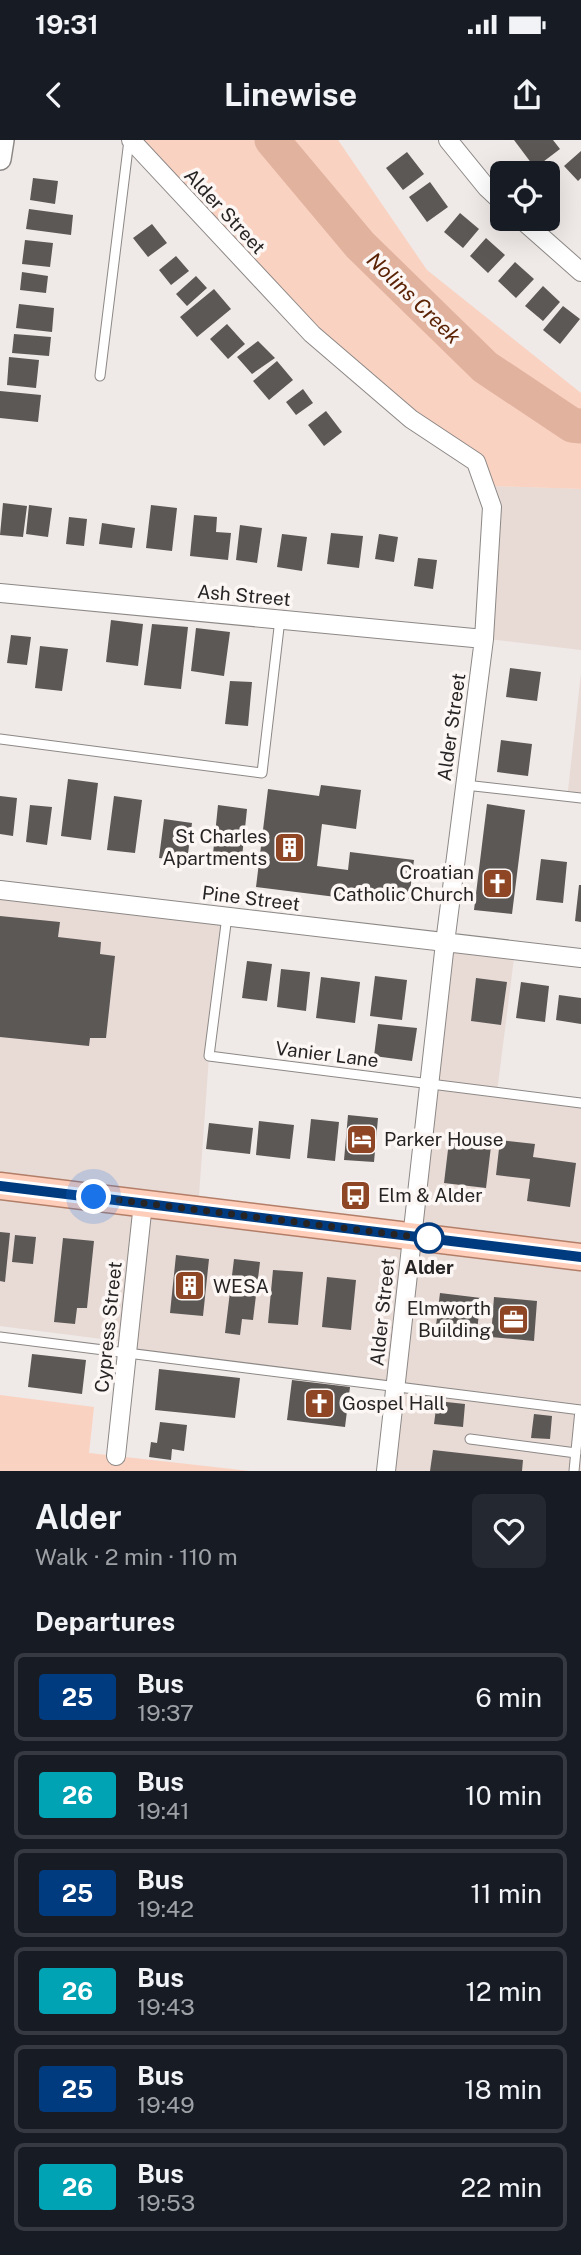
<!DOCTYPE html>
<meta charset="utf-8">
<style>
body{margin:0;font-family:"Public Sans",sans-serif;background:#242831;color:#f1f3f6;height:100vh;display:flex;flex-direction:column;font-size:26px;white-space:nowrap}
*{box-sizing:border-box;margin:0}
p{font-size:23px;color:#9ea1a6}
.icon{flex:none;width:38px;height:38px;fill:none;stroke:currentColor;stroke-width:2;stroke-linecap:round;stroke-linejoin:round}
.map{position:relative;height:1331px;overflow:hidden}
.details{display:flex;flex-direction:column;background:#171b24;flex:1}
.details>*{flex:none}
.badge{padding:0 14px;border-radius:5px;font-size:24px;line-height:46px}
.controls{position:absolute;left:490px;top:21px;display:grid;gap:14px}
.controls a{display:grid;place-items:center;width:70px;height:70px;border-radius:10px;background:#171b24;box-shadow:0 7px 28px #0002;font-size:35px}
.you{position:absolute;width:35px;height:35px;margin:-18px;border:5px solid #fff;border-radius:50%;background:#1a73e8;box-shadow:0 0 0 10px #1a73e833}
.map>.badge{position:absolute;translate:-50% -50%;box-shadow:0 0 0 4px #fff}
h2{padding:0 35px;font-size:26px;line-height:63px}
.round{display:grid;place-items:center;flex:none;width:74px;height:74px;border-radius:10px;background:#242831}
.headline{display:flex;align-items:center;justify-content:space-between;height:119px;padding:0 35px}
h1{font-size:33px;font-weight:700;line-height:52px}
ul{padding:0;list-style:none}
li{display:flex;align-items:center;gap:21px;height:88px;margin:0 14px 10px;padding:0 21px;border:4px solid #363941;border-radius:10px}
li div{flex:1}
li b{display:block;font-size:26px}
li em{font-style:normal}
li .badge{min-width:77px;font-weight:700;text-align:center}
.status{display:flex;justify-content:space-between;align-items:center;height:49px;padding:0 35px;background:#171b24;direction:ltr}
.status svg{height:19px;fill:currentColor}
header{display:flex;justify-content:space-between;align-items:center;height:91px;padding:0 35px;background:#171b24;font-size:32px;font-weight:700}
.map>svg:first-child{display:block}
.built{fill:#e8dad5}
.green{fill:#fad2c1}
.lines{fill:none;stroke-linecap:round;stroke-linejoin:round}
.river{stroke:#e1b39f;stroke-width:35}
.building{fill:#5c5856}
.service-casing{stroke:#8c8886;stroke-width:11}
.minor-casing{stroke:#8c8886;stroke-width:20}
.tertiary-casing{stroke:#8c8886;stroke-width:24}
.primary-casing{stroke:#b27e68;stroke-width:29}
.service{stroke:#fff;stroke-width:9}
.minor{stroke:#fff;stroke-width:18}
.tertiary{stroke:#fff;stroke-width:21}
.primary{stroke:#feceba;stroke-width:26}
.line-casing{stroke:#fff;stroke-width:16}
.line{stroke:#003b80;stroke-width:10}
.walk{stroke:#262424;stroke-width:7;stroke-dasharray:0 12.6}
.stop-dot{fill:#fff;stroke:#003b80;stroke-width:3.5}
.labels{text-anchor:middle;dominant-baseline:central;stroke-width:7;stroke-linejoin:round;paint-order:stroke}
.street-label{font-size:19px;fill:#262424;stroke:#fcf7f5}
.poi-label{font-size:19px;fill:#262424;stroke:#fcf7f5;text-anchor:start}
.stop-label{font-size:19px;font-weight:bold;fill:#262424;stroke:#fcf7f5}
.water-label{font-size:21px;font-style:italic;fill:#5c2407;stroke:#fcf7f5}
</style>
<div class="status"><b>19:31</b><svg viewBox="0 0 49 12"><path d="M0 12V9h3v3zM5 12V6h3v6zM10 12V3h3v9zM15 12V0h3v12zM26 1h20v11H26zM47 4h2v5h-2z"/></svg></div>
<header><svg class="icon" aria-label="back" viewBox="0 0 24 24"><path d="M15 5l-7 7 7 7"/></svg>Linewise<svg class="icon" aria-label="share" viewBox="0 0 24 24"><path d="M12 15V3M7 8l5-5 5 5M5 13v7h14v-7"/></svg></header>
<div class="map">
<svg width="581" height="1331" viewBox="0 0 581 1331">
<rect width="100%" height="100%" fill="#efe9e7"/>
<path class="built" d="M491 346 581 349V510L488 499Z
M581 533V653L568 651Z
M0 751 226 777 209 916 198 1069 141 1061 126 1202 0 1186Z
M445 803 515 810 497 952 581 963V1331H388L398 1244 129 1212 144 1065 413 1098Z"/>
<path class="green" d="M134 0H338L427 130 581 253V349L491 346 314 195Z
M0 1255 94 1267 89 1313 250 1331H0Z"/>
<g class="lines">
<path class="river" d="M272 0 360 105 485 227 572 285 581 286"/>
</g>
<path class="building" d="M514 0H553L560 9 535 28Z
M581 11V38L578 41 564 26Z
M407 12 424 34 403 50 386 28Z
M33 38 58 41 55 64 30 60Z
M430 42 448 67 427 82 409 57Z
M29 69 73 75 71 95 26 89Z
M460 73 479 89 463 108 444 92Z
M152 84 167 103 148 117 133 98Z
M486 98 505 115 488 133 470 116Z
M25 100 53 103 50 127 22 124Z
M176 116 189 131 171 145 159 130Z
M515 122 534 139 516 158 498 141Z
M22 132 48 136 46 153 20 150Z
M196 136 207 148 187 166 176 154Z
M543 146 560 162 543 181 525 166Z
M214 149 231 169 197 197 180 177Z
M19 164 54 168 52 192 16 188Z
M563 166 580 179 560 204 543 190Z
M227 184 245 204 228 219 210 199Z
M14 194 51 197 49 216 12 213Z
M258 201 275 218 252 234 237 217Z
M9 217 39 220 36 248 7 245Z
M277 221 293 240 269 260 253 241Z
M303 249 313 263 296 275 286 262Z
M0 251 41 255 38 282 0 278Z
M326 271 342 292 324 306 308 285Z
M3 363 27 366 23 397 0 395Z
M29 365 52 368 48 397 26 394Z
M151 365 177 368 172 411 146 408Z
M194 375 217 377 216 392 231 393 228 420 190 416Z
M69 377 87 379 84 406 66 404Z
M102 383 135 388 132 408 99 404Z
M240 385 262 388 257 423 236 420Z
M331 393 363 396 359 428 327 424Z
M282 394 307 397 302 431 277 427Z
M379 394 398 397 394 422 375 419Z
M418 418 437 420 433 449 414 446Z
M111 480 143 484 138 526 106 522Z
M152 484 188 487 181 549 144 545Z
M196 488 230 492 224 536 191 531Z
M11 495 31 497 27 525 7 523Z
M40 506 68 509 62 551 35 548Z
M510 528 541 532 537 561 506 557Z
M230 541 252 542 248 586 225 584Z
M501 600 532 604 528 636 497 632Z
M68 639 98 643 91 700 61 696Z
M321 645 361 650 356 689 322 684 317 726 348 730 350 712 414 720 409 759 345 751 344 758 256 747 268 649 319 656Z
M0 656 17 658 13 696 0 694Z
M114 656 142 660 135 713 107 710Z
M487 664 525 670 512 774 474 770Z
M30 665 52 667 47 705 26 702Z
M218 665 247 669 241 727 212 724Z
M164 679 192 683 187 721 159 718Z
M541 719 567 722 563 763 536 760Z
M579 745H581V782L575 781Z
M0 776 60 782 58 797 101 802 100 814 115 816 106 898H90L89 906 0 897Z
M247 821 272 824 267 861 242 858Z
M281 829 310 832 306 871 277 867Z
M375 836 407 840 402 880 370 876Z
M321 837 360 842 355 883 316 878Z
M476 838 507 842 501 885 471 881Z
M521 842 549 846 545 882 516 878Z
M559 855 581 858V884L556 880Z
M378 884 417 888 412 921 374 916Z
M348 975 378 978 374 1022 344 1020Z
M311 979 339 982 335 1021 307 1018Z
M259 981 294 985 290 1019 256 1015Z
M209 983 253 988 250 1014 206 1009Z
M450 993 492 998 486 1048 444 1043Z
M500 1000 535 1004 533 1017 576 1023 570 1067 527 1061 530 1039 496 1035Z
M0 1092 10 1093 5 1142 0 1141Z
M15 1095 36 1097 33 1124 12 1122Z
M63 1098 94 1101 87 1168H77L75 1184 54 1182Z
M176 1115 209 1119 203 1176 170 1173Z
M234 1119 260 1122 253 1180 242 1179 240 1195 225 1193Z
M273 1130 303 1132 298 1185 268 1183Z
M327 1137 356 1140 351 1190 322 1187Z
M440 1153 481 1158 476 1198 435 1194Z
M494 1157 537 1161 534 1201 491 1197Z
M32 1214 86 1220 82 1254 28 1247Z
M159 1229 240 1238 235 1278 155 1270Z
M292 1240 350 1247 345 1287 287 1280Z
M437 1261 465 1264 463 1287 434 1284Z
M534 1274 552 1276 550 1299 531 1298Z
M160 1282 187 1285 184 1311 172 1309 171 1320 149 1317 151 1302 157 1303Z
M433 1310 523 1320 522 1331H430Z"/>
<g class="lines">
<defs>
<path id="service" d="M100 236 129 0
M0 599 262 633 280 479
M465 645 581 658
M227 776 209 916 581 963
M0 1197 581 1270
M470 1299 576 1313
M574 1331 580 1270"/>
<path id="minor" d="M131 0 312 194 411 279 476 322 492 367 484 499 445 803 386 1331
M448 0 487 48 502 62
M521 79 581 132
M0 453 484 499
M0 750 581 818
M116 1316 143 1063"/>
<path id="tertiary" d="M0 19 3 0"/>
<path id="primary" d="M0 1046 581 1117"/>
</defs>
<use href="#service" class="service-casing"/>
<use href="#minor" class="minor-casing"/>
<use href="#tertiary" class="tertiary-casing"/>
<use href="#primary" class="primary-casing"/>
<use href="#service" class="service"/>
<use href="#minor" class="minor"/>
<use href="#tertiary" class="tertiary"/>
<use href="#primary" class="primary"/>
</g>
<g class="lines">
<defs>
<path id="line" d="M0 1046 581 1117"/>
</defs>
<use href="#line" class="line-casing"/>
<use href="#line" class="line"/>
<path class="walk" d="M94 1057 432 1099 429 1098"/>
</g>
<defs>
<symbol id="building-square" viewBox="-11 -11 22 22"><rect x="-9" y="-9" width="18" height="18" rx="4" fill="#8e4625" stroke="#fcf7f5"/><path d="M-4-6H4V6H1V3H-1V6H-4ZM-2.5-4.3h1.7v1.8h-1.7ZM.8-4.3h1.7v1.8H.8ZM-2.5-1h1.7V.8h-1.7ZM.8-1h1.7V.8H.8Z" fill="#fff"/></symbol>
<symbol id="church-square" viewBox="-11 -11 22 22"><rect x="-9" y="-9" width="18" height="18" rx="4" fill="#8e4625" stroke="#fcf7f5"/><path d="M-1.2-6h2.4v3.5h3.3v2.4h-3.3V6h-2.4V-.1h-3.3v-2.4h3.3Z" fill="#fff"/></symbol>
<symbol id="hotel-square" viewBox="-11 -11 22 22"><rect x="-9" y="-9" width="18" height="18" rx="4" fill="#8e4625" stroke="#fcf7f5"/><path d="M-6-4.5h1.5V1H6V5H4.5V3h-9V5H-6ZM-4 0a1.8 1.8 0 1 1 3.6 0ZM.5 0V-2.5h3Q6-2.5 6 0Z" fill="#fff"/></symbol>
<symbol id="bus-square" viewBox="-11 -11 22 22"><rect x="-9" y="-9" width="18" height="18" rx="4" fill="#8e4625" stroke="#fcf7f5"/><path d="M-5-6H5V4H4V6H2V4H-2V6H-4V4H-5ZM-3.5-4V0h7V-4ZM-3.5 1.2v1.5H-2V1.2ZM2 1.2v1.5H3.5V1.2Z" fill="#fff"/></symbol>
<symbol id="office-square" viewBox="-11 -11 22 22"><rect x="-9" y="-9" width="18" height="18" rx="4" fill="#8e4625" stroke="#fcf7f5"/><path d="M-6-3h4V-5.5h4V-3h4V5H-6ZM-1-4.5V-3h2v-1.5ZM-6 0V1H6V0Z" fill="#fff"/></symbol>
</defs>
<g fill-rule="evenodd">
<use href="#building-square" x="272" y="690" width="35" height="35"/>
<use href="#church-square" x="480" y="726" width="35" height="35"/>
<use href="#hotel-square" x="344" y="982" width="35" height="35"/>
<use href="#bus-square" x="338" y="1038" width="35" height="35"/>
<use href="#building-square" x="172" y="1128" width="35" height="35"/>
<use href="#office-square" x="496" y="1162" width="35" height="35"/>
<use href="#church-square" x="302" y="1246" width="35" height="35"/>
</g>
<circle class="stop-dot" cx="429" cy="1098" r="14"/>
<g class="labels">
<g class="street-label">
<text transform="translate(225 71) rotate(47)">Alder Street</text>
<text transform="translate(244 455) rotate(5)">Ash Street</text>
<text transform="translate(451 587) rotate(-82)">Alder Street</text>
<text transform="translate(251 758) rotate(7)">Pine Street</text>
<text transform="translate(327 914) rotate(7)">Vanier Lane</text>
<text transform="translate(382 1172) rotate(-84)">Alder Street</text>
<text transform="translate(108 1187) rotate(-84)">Cypress Street</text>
</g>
<g class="poi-label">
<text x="267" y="696" text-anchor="end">St Charles<tspan x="267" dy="22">Apartments</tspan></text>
<text x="474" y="732" text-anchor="end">Croatian<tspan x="474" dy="22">Catholic Church</tspan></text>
<text x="384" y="999">Parker House</text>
<text x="378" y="1055">Elm &amp; Alder</text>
<text x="213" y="1146">WESA</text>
<text x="491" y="1168" text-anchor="end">Elmworth<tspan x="491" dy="22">Building</tspan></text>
<text x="342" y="1263">Gospel Hall</text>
</g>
<g class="stop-label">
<text x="429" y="1127">Alder</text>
</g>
<g class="water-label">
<text transform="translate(414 158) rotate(44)">Nolins Creek</text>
</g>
</g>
</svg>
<div class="controls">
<a><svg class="icon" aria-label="locate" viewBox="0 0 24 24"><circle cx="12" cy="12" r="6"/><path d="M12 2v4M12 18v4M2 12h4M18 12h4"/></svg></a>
</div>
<div class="you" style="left:94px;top:1057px"></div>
</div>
<section class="details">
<div class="headline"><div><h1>Alder</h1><p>Walk · 2 min · 110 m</p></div><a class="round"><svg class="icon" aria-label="heart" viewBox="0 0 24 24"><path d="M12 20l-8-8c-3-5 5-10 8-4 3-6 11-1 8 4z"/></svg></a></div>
<h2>Departures</h2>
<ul>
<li><span class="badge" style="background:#003b80;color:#fff">25</span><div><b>Bus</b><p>19:37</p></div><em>6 min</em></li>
<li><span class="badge" style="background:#00a3b4;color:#fff">26</span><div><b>Bus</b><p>19:41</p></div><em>10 min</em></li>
<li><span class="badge" style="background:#003b80;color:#fff">25</span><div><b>Bus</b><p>19:42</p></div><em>11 min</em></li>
<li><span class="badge" style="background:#00a3b4;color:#fff">26</span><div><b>Bus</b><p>19:43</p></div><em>12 min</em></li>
<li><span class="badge" style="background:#003b80;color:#fff">25</span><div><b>Bus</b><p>19:49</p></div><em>18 min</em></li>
<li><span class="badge" style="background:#00a3b4;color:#fff">26</span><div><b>Bus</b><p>19:53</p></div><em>22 min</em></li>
</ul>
</section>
